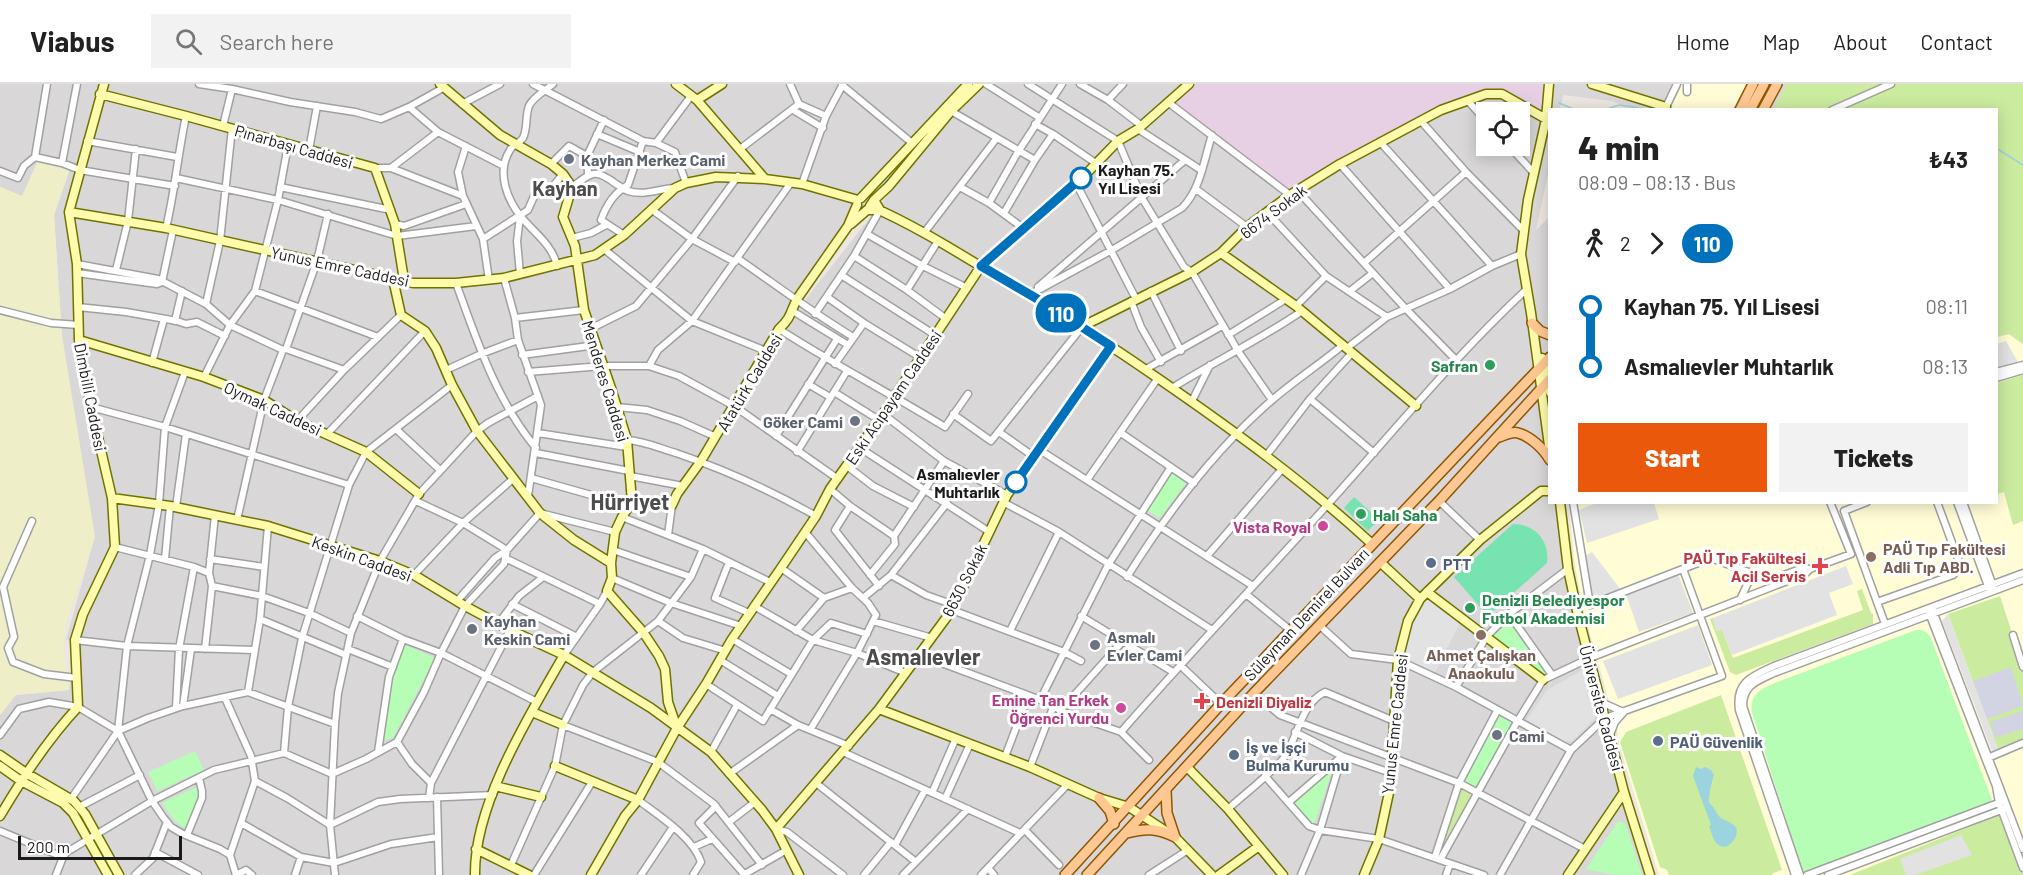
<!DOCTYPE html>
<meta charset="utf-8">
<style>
body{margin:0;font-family:Barlow,sans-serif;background:#f2f2f2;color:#222;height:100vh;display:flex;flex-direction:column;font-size:22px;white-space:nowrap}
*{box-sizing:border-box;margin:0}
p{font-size:20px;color:#767676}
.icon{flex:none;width:33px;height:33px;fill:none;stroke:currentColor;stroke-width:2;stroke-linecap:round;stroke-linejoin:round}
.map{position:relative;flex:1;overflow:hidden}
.panel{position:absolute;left:1548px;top:24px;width:450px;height:396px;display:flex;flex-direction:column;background:#fff;border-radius:0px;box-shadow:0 3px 15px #0003}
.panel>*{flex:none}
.badge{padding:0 12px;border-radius:20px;font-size:21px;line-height:39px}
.controls{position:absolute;left:1476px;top:18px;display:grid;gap:12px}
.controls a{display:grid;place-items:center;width:54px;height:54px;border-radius:0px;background:#fff;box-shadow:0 3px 15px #0003;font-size:30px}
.scale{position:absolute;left:18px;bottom:15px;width:164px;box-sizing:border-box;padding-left:6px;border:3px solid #1a1a1a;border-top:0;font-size:16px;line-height:21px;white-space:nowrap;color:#1a1a1a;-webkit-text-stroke:4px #fff;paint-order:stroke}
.map>.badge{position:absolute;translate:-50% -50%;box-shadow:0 0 0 3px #fff}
.legs{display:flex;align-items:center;gap:9px;height:66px;padding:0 30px;font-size:20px}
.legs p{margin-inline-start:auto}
.headline{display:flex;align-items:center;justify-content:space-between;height:102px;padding:0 30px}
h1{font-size:33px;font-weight:800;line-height:45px}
.button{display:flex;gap:12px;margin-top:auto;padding:12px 30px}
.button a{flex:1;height:69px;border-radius:0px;background:#ea580c;color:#fff;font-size:24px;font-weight:800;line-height:69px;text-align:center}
.button a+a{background:#f2f2f2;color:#222}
ul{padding:0 30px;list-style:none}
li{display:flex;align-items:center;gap:21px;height:60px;font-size:22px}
li i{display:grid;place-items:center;width:9px;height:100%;margin:0 8px;background:currentColor}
li i::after{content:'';width:15px;height:15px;margin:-8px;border:4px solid;border-radius:50%;background:#fff}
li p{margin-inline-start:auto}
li:first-child i{background:linear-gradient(#0000 50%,currentColor 0)}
li:last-child i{background:linear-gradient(currentColor 50%,#0000 0)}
header{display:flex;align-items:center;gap:36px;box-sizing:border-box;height:84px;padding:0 30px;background:#fff;border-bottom:2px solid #e0e0e0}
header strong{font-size:28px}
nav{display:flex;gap:33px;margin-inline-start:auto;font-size:21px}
.search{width:420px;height:54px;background:#f2f2f2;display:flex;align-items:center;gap:15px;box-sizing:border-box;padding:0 21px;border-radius:0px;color:#767676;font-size:22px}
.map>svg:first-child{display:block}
.residential{fill:#d9d7d7;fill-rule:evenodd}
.industrial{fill:#e7d0e4}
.education{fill:#fffcd6}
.farmland{fill:#eeeec8}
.grass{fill:#cbec9f}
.park{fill:#b6fdb6}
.pitch{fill:#76e3b1}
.parking{fill:#e2e2e2}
.plaza{fill:#d3d4e3}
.water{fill:#9bd4df}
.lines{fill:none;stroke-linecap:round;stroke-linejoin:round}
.stream{stroke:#9bd4df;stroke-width:1.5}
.street-casing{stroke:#a1a1a1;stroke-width:9}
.secondary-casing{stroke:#6f7300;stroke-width:11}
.primary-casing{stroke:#915600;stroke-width:12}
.street{stroke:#fff;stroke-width:6}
.secondary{stroke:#fefcac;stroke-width:8}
.primary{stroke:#ffc892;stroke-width:9}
.line-1-casing{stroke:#fff;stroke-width:14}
.line-1{stroke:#0072bc;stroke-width:9}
.worship-dot{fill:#6b7280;stroke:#fff;stroke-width:2}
.stop-1-dot{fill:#fff;stroke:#0072bc;stroke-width:3}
.leisure-dot{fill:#2e9e5b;stroke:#fff;stroke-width:2}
.hotel-dot{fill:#d1479c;stroke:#fff;stroke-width:2}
.education-dot{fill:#8d6e63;stroke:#fff;stroke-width:2}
.service-dot{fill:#5c6f8a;stroke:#fff;stroke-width:2}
.health-dot{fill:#e0444e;stroke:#fff;stroke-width:2}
.labels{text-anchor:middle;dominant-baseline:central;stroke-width:6;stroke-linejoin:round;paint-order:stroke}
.street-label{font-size:16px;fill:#1a1a1a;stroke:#fff}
.worship-label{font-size:16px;font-weight:bold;fill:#5b616d;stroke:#fff;text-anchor:start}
.stop-label{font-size:16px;font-weight:bold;fill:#1a1a1a;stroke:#fff;text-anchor:start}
.leisure-label{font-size:16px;font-weight:bold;fill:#27864d;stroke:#fff;text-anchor:start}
.hotel-label{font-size:16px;font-weight:bold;fill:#b23c85;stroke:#fff;text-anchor:end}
.education-label{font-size:16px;font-weight:bold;fill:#785e54;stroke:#fff;text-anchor:start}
.health-label{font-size:16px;font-weight:bold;fill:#be3a42;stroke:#fff;text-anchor:end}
.service-label{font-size:16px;font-weight:bold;fill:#4e5e75;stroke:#fff;text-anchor:start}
.quarter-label{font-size:20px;font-weight:bold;fill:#4d4d4d;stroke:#fff}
.district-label{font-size:22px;font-weight:bold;fill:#4d4d4d;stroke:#fff}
</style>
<header>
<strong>Viabus</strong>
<div class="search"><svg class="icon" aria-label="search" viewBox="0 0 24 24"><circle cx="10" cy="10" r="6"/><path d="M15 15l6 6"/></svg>Search here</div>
<nav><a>Home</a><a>Map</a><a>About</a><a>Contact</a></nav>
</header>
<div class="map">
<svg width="2023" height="791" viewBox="0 0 2023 791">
<rect width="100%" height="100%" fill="#ede7df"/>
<path class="residential" d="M0 0H1789L1779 25H1631L1612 17 1563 11 1560 25 1550 26 1549 86 1536 146 1549 133 1550 290 1542 301 1549 379 1550 418 1556 419 1583 548 1651 791H0V631L16 611 69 606 75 557 66 556 94 456 62 252 54 131 71 82 22 112 0 103ZM961 18 790 235 797 215 849 142ZM1486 28H1520V62H1486Z"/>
<path class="industrial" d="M1188 0H1544L1542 35 1498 13 1469 15 1290 111 1173 22 1179 9Z"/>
<path class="education" d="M1682 0H1747L1733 25H1669Z
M2009 250 2023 260V791H1659L1619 660 1617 646 1583 524 1574 476 1569 419 1996 418 1997 253Z"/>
<path class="farmland" d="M39 74 71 82 54 131 62 252 95 452 66 539 63 566 69 606 16 611 0 631V103L22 112Z"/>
<path class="grass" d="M1787 0H2023V260L2009 250 1997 253 1996 26H1773Z
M2023 291V437L2013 441 2004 408 1997 410V299Z
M1862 505 1871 529 1873 530V540L1736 591 1730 588 1710 535 1713 534 1717 547 1722 545 1733 574 1863 526 1857 507Z
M2000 512 2023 583V659L1999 668 1948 530Z
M1721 611 1782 786 1773 789 1772 791H1669L1667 786 1660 783 1620 658 1626 648Z
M1459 699 1477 708 1440 776 1435 773Z
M2001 730 2023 782V791H1850Z"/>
<path class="park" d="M1172 388 1186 399 1160 434 1146 426Z
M1509 530 1552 591 1543 596 1487 552Z
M1916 546C1926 546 1928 548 1932 557L1992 716 1987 720 1803 789 1752 629C1749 610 1761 605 1777 598Z
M405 561 435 574 393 654 384 656 393 594Z
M1497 627 1517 638 1477 708 1459 699Z
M195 667 204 686 157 707 148 688Z
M1329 686 1332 688 1314 740 1310 739 1292 718Z
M199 702 200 713 185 745 174 736 162 719Z
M1621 737 1626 741 1642 791H1615L1586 785 1617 739Z"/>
<path class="pitch" d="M1354 413 1379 435 1368 447 1344 424Z
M1513 440C1535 440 1550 457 1547 479L1488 532 1454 493Z"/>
<path class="parking" d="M2006 257 2018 278 1997 285V260Z
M1599 418 1654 419 1659 435 1587 459 1579 426Z
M1592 468 1621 506 1592 517 1582 473Z
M1846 482 1853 500 1829 509 1837 531 1732 571 1722 546 1717 547 1713 534Z
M1678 490 1693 529 1639 548 1626 510Z
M1425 513 1461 537 1434 590 1404 574 1411 542Z
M1948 530 1999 668 1993 670 1942 537Z
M1698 541 1712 581 1618 615 1603 577Z
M1584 585 1595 634 1572 657 1565 658 1526 637 1547 606Z
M1961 751 1972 771 1915 791H1906L1900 775Z"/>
<path class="plaza" d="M2011 583 2023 622 1987 635 1973 597Z
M2023 627V645L1995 654 1990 638Z"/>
<path class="water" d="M1696 683 1701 685 1705 683 1711 686 1714 691C1712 697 1708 713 1709 719 1714 723 1715 726 1718 731 1724 739 1741 738 1736 752 1734 757 1731 760 1726 763 1714 763 1713 752 1709 742L1711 741 1693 692Z"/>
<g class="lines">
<path class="stream" d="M1559 19 1576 26
M1604 26 1619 21 1652 26
M1996 64 2023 81"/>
<defs>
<path id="street" d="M199 0 232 5 290 18 355 28 381 35 409 23 443 4
M533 0 643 57 656 59 675 68 686 99
M553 0C546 6 532 14 529 22 525 32 528 44 523 54 520 59 513 60 510 66 496 88 507 116 522 134 535 149 553 162 557 182
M790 0 799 20
M986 0 1040 34
M1028 0 1118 57 1142 114 1184 183 1192 188 1238 267 1272 316
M1080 0 1108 16 1142 42
M1687 0V8
M842 1 912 59
M1108 16 1123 0
M1468 17 1486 37
M1169 19 1290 111
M462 20 500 0
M799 20 826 32
M409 23 438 48 504 82
M1666 23 1677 0
M793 26 823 44
M1832 26 1891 0
M951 27 1035 76
M1421 37 1466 88 1524 147
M1035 40 1053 50 1097 80
M223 42 232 5
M1138 45 1201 86
M597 50 640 68
M87 57 177 73
M656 59 691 12
M1381 59 1492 182
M466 62 458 88 463 112 483 155 489 196
M1509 62 1533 88
M740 65 799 20
M309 66 317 22
M35 73 47 0
M62 79 77 0
M551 80 569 62 587 72
M1340 80 1450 205
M375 84H391L438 48
M391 84 463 112
M0 87 18 94 24 82 35 73 62 79 80 86 175 102
M588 90 587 72 604 36
M176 94 278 116 397 152 476 142
M1076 99 1136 215
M802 100 826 32 843 0
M280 103 391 126
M572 103C592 88 595 84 616 100 620 102 624 106 628 107 645 112 658 105 674 104
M960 103 989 119 1023 144
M1196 105 1247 143
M1297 106 1406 225 1456 276
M989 119 1018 68 1062 0
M651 125 692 155 735 178
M1267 128 1326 192 1387 233
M1004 129 1035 76 1053 50
M395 140 404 142 466 120
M166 144C175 107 178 69 186 32
M924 149 996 55
M867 150 923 182 965 203
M624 151 601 136C606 122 615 108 628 101L643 57
M572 154 591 149 606 141
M483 155 528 126 535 110 554 101 563 90
M604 165 692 237 766 267
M854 172 907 206 945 234
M737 174C776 201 813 229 853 253
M1364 179 1466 88
M77 180 158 195 206 220 230 241 283 266 286 265 344 286
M116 186 128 137 136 65
M77 189 157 200 162 198 173 146
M520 190 517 157 520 133
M841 191 935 251
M504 194 515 234 518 256 541 321 528 412
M456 199C477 257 496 316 536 364
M1038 203 1185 76
M907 206 938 157
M255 207 378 253
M1151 207 1181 267
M1350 207 1373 189
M1029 211 1112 166 1182 124C1201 105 1204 75 1212 51
M827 213 864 239 921 274
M1131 217 1141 243 1161 278
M206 220 220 157 232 44
M1296 222 1326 192
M78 223 126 228 177 237 186 240 197 238 225 252
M0 226 51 239 79 241
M791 226 848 261
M815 230 854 172 880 126
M515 234 584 226
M175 237 182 207
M590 245 636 222 692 155 738 92
M779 245C833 280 890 309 945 343L968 310
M1228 251 1286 215
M1347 264 1387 233 1450 205 1492 182 1521 170
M286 265 317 177 328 130
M522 271 596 261
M152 279 164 235
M835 280 864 239
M649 282 658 266 692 237 790 100
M1146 285 1222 242
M446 286 481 270 518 256
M185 288 165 343 159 420 150 471 127 562 118 647 152 717 163 733 171 743 183 750 220 765 230 771
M528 288 602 282H649L679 292 734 322 838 395
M1996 288 2023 281
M204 293 230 241 255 207 278 116 288 61
M1996 294 2023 286
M808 300 830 313
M1172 304C1215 277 1260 256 1302 227
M834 308 879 336
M1310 315 1374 369
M1192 317 1210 281
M91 323 165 343 349 401
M617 323 647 326 680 337 716 353
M883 330 944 377 1007 411
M953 330 991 357 1082 243
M297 337 344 286 401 231
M396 345 440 386
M999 348 1033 372
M538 349 627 363
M1121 349 1194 399
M327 350 425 247
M776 352 837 255
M627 356C644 357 659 364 676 369 726 386 770 406 816 432
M860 364 988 447
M1038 365 1253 502
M797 368 847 287
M536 369 629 387
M1266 372 1310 315 1352 269
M847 382 873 402 914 423
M630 392 683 402
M531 394 591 411 627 425
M1087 396 1158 294
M830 405 850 422 894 452
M1439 417 1480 456
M1003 418 1059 448 1212 546
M1573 418 1590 521 1711 474 1770 496 1803 484 1810 485
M1867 418 1844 427 1885 540
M1957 418 1989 505
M1963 418 1993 502
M850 422 835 446 879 502
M176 423 186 350
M622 433 703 465 770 498
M237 436 264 316 283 266
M32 437 3 503 14 553 8 564 13 578 44 590 77 594
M805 448 852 504 868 519 876 531 857 569 810 646
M668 451 672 421
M115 463 194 483 209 489
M613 466 691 493
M1207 472 1282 385
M505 474 600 520
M165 475 170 422
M210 475 264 483
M729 478 715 514 749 529
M781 484 824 514
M414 491 463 439 514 394
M870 491 895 460 894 452 944 377
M891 491 926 511 954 521
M1127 493C1167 429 1214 367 1271 317 1294 297 1320 280 1343 261
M612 494 671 519 741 542
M212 502 262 512 309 529 351 549
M1246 510 1290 546
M863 514 891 491 947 419
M1740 516 1752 490
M457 517 495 474 507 466 540 429 615 448
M1877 518 1953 491 1958 485V475L1937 418
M512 520 577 553
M754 522 813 556 857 569 906 589
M952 526 1064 568 1081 577
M1933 527 2023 765
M1929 529 1996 702 1999 719 2023 784
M1509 530 1552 591
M357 532 403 555 441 569 537 618
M1081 532 1173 588
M260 535 346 571
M658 537 683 554 726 567
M873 537 932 554
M498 540 519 512 542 494
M1319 541 1351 570 1398 576 1456 603 1571 666
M796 547 824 514 852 504
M1010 547 1059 448
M2013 551 2023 583
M732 555 791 590
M75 556 127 562 254 566
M205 565 212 502 209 489 215 431
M348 565 393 583
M564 571 600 520 607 507
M920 571 1054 621 1060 627 1121 648 1149 676
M720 576 778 612
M1180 581 1221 620
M706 600 763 637 813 556 831 539 867 550
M1456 603 1487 552 1509 530 1568 485
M248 608 260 535 268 442
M1254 609 1280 631 1459 699 1585 765
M225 614 251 672 255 697 230 771
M1040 616 1108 481 1171 383
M1601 618 1621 627
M183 622 191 565
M176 624 179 565 194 483
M770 625 798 641 849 662
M1060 627 1122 558
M563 641 658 678 714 720 762 781
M118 647 148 634 183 622 248 608 335 640
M1121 648C1189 570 1260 496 1329 419 1394 347 1456 271 1527 205
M1295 648 1342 672 1391 689
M0 651 19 625 49 618 78 623 118 647
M1610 651 1615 638 1623 629
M397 658 424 608 441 569 465 522 504 480 507 466 463 439 416 417
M397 658 412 680 431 699
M378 668 389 593 403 555
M711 668 737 621
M843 668 1020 749
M284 669 288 623 302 554 349 401 366 368 452 301
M1005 673 1028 612
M1990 673 2023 659
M1030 683 1054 621
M332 690 366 675 397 658
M729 690 798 641
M1265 692 1309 742 1320 746 1379 755 1484 791
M255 697 287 714 330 741
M816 699 916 778
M932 709 956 654
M437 713 439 791
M429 714 431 699 510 546
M71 715 118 647
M945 715 970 660
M638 716C658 731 693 753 701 778L693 791
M1289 718 1340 674
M716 722 699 739 744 790
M79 723 140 691
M1228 725C1241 713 1278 684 1286 671 1298 650 1302 619 1325 608L1394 637
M729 738 755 718
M241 739 301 773 334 779 391 760 438 753
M330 741 378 718 400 715 493 711
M776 745 787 748 843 791
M1025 746 1059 781
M0 747 63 773
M187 751 202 714V707L199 694
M895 761 925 706
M694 763 712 755
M155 768 198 791
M230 771 236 791
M1435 773 1459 699 1497 627
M1440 776 1517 638 1543 596 1590 574 1805 490 1810 485 1851 470 1830 418
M511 781 555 682 563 641 583 601 593 588 658 537 691 493 703 465
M988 784 994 791
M56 791 63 773 67 768 152 717 214 686 284 669 332 690
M135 791 153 774 167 738
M236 791 246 786 252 791
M295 791 301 773
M335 791 330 741 335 640 338 609 351 549 380 477 419 410 477 347 488 339 538 312
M534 791 592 698
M641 791 673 743
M743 791 785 767
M864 791 891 758
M903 791 968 725
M981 791 1068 700
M1149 791 1188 766
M1301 791 1320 746 1342 672
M1446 791 1450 780
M1500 791 1571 666 1605 634 1722 592 1683 485
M1795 791 1739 626C1735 598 1752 592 1774 582L2023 489
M1800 791 1743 622C1743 601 1757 597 1774 589L2023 496
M1807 791 2001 718
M1828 791 2004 725"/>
<path id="secondary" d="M440 0 500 51 551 80 563 90 572 103 563 133 575 162 584 226 611 304 627 356 632 418 622 433 615 448 611 479 612 494 607 507 643 548 659 572 665 585 668 618 677 644
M676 0 697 16 765 95
M1549 0 1546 35 1528 116 1521 170 1531 229 1550 369
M1592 0 1666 23
M100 10 186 32 375 84 395 140 404 196
M697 16 722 0
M861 114 968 0
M874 116 870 122C926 146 976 181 1029 211 1074 237 1117 266 1159 295 1233 346 1306 399 1372 460
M69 128 166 144 413 199H456L504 194 595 171 624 151 675 104 686 99 716 93 765 95 802 100 858 116
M851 140 867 126H880L874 116 889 102 951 27 979 0
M1221 169 1296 222 1416 322
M393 195 401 231 425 247 436 264 452 301 477 347 540 429 574 456 611 479
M1081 243 1192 188 1221 169 1247 143 1290 111 1340 80 1441 26 1486 10H1502L1546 35
M79 256 204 293 264 316 297 337 366 368 419 410
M1542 274 1550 308
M112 414 170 422 268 442 380 477 414 491 465 522 510 546 564 571 651 624 711 668 762 726 776 745 799 791
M632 418 672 421 677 410 701 377 779 245C791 234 790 229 797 215L848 142 857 121
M1560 418 1568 485 1577 527 1624 708 1650 791
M1380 478 1420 515
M1427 508 1543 596
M879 625 1030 683 1099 714 1129 723 1175 753 1212 791
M532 628 563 641
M0 671 26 689 74 717 85 730 119 791
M0 682 21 697 63 719 73 729 108 791
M555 682 638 716
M1187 683 1228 725 1283 791
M495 702 541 713
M0 732C23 693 47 656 78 623L75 556 83 530 115 463 112 414 91 323 79 256 77 180 69 128 104 0
M776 745 879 625 952 526 1007 411 1111 262
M476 765 529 791
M475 791C474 720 529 632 564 571
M591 791 625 732 638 716 677 644 706 600 732 555 781 484 816 432 830 405 883 330 981 182 1084 92 1118 57 1138 45 1189 0
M1219 791 1259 762
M1364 791 1379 755 1390 704 1398 576 1408 537 1420 515 1480 456 1541 407H1550
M1568 791 1624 708"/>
<path id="primary" d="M1740 26 1753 0
M1750 26 1764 0
M1763 26 1777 0
M1532 239 1540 247 1550 251
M1499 353C1505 351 1512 347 1518 349 1530 352 1544 365 1550 376
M1166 706 1167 729 1175 753
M1099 714 1110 727 1114 740
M1127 749C1146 744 1157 744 1175 753
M1065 791 1221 620 1550 273
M1087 791 1254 609 1439 417 1550 295"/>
</defs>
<use href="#street" class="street-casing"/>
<use href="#secondary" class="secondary-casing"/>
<use href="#primary" class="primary-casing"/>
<use href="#street" class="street"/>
<use href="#secondary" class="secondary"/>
<use href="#primary" class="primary"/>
</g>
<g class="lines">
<defs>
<path id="line-1" d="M1016 398 1111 262 1051 223 981 182 1081 94"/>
</defs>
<use href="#line-1" class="line-1-casing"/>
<use href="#line-1" class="line-1"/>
</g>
<g class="worship-dot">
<circle cx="569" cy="75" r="6"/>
<circle cx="855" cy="337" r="6"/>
<circle cx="472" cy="545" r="6"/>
<circle cx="1095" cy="561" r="6"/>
<circle cx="1497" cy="651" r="6"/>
</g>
<g class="stop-1-dot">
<circle cx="1081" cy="94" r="10"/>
<circle cx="1016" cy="398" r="10"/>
</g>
<g class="leisure-dot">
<circle cx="1490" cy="281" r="6"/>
<circle cx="1361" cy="430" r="6"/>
<circle cx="1470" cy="524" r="6"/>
</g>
<g class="hotel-dot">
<circle cx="1323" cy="442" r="6"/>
<circle cx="1121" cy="624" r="6"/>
</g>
<g class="education-dot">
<circle cx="1871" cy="473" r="6"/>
<circle cx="1481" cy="551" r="6"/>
</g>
<g class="service-dot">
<circle cx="1431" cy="479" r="6"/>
<circle cx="1658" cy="657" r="6"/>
<circle cx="1234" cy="671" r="6"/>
</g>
<g class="health-dot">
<path d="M1817 473h6v6h6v6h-6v6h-6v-6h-6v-6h6z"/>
<path d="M1199 608h6v6h6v6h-6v6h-6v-6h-6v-6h6z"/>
</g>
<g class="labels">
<g class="street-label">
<text transform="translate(294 62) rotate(16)">Pınarbaşı Caddesi</text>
<text transform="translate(1273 127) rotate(-37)">6674 Sokak</text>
<text transform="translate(340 182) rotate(12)">Yunus Emre Caddesi</text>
<text transform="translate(606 297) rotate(73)">Menderes Caddesi</text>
<text transform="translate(749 298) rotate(-59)">Atatürk Caddesi</text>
<text transform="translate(91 313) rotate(79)">Dimbilli Caddesi</text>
<text transform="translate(893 313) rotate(-56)">Eski Acıpayam Caddesi</text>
<text transform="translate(273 324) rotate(25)">Oymak Caddesi</text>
<text transform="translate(362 474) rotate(20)">Keskin Caddesi</text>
<text transform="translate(964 496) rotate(-63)">6630 Sokak</text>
<text transform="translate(1306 530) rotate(-47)">Süleyman Demirel Bulvarı</text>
<text transform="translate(1602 624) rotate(75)">Üniversite Caddesi</text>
<text transform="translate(1394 640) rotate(-84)">Yunus Emre Caddesi</text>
</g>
<g class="worship-label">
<text x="581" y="75">Kayhan Merkez Cami</text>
<text x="843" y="337" text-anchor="end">Göker Cami</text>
<text x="484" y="536">Kayhan<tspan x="484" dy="18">Keskin Cami</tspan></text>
<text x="1107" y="552">Asmalı<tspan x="1107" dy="18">Evler Cami</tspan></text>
<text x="1509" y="651">Cami</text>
</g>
<g class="stop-label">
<text x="1098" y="85">Kayhan 75.<tspan x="1098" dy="18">Yıl Lisesi</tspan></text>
<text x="1000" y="389" text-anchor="end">Asmalıevler<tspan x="1000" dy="18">Muhtarlık</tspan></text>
</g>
<g class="leisure-label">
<text x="1478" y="281" text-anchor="end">Safran</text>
<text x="1373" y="430">Halı Saha</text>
<text x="1482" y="515">Denizli Belediyespor<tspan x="1482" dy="18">Futbol Akademisi</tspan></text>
</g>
<g class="hotel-label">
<text x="1311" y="442">Vista Royal</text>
<text x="1109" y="615">Emine Tan Erkek<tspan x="1109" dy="18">Öğrenci Yurdu</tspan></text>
</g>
<g class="education-label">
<text x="1883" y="464">PAÜ Tıp Fakültesi<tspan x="1883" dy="18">Adli Tıp ABD.</tspan></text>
<text x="1481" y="570" text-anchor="middle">Ahmet Çalışkan<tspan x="1481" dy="18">Anaokulu</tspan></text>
</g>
<g class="health-label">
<text x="1806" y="473">PAÜ Tıp Fakültesi<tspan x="1806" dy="18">Acil Servis</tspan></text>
<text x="1216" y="617" text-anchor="start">Denizli Diyaliz</text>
</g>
<g class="service-label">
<text x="1443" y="479">PTT</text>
<text x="1670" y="657">PAÜ Güvenlik</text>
<text x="1246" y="662">İş ve İşçi<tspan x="1246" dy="18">Bulma Kurumu</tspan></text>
</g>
<g class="quarter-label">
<text x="565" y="104">Kayhan</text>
</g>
<g class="district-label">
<text x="630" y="417">Hürriyet</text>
<text x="923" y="572">Asmalıevler</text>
</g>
</g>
</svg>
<div class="controls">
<a><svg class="icon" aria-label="locate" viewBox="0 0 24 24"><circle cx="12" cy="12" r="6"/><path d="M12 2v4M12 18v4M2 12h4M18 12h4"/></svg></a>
</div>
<div class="scale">200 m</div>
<b class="badge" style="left:1061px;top:229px;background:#0072bc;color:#fff">110</b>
<section class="panel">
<div class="headline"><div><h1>4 min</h1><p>08:09 – 08:13 · Bus</p></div><b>₺43</b></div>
<div class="legs"><svg class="icon" aria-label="walk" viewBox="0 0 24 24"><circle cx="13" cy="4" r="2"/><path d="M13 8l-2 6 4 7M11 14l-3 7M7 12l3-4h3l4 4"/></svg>2<svg class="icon" aria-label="forward" viewBox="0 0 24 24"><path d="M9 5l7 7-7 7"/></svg><b class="badge" style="background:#0072bc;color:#fff">110</b></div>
<ul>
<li><i style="color:#0072bc"></i><b>Kayhan 75. Yıl Lisesi</b><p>08:11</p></li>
<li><i style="color:#0072bc"></i><b>Asmalıevler Muhtarlık</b><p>08:13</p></li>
</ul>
<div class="button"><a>Start</a><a>Tickets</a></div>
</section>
</div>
